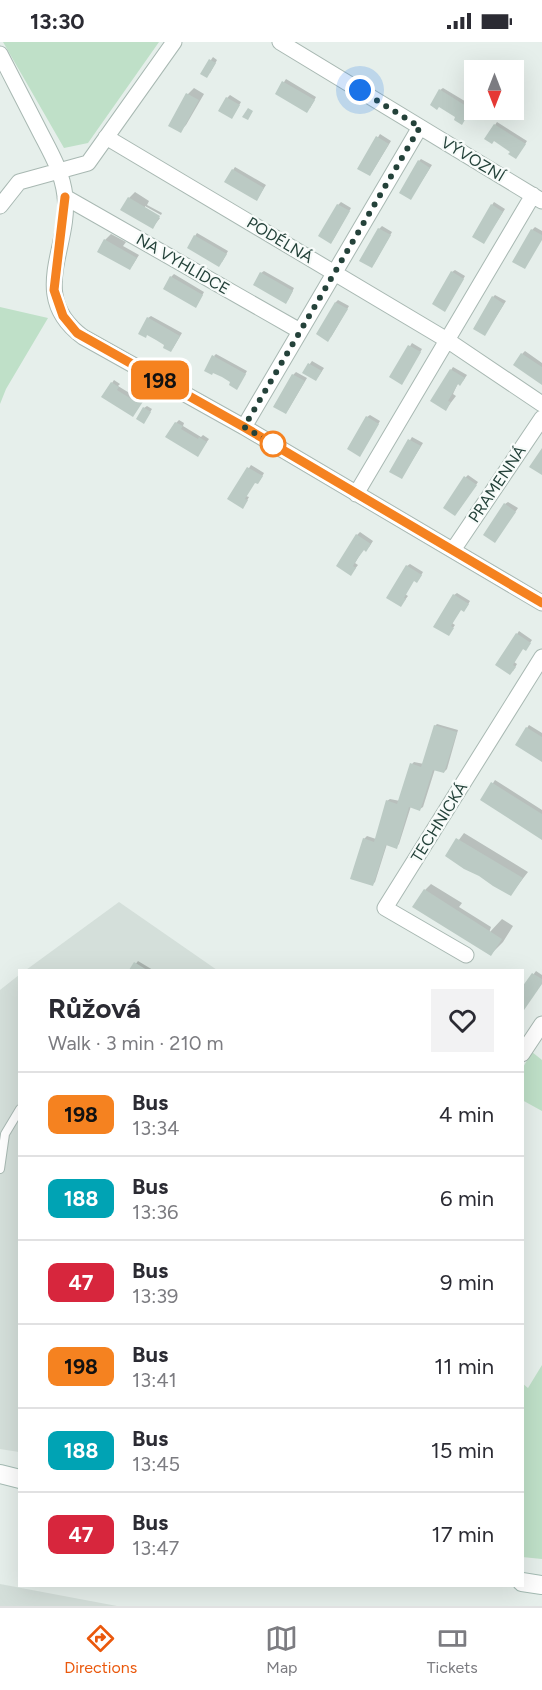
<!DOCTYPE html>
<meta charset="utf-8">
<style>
body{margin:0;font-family:Figtree,sans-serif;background:#f2f2f3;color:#2b2b33;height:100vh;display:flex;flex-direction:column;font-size:22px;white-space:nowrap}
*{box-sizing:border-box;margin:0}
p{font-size:20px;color:#7c7c81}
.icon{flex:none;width:33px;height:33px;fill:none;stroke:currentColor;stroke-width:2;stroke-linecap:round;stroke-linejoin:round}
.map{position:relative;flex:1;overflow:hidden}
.drawer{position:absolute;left:18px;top:927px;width:506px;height:618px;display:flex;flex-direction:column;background:#fff;border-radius:0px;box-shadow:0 6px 24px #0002}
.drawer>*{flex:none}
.badge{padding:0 12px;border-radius:9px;font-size:21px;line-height:39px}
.needle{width:39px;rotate:180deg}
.controls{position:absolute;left:464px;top:18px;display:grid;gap:12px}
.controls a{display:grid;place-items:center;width:60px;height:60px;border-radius:0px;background:#fff;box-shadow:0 6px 24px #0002;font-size:30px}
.you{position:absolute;width:30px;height:30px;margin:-15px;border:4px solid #fff;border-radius:50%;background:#1a73e8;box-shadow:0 0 0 9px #1a73e833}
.map>.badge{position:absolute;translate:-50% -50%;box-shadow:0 0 0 3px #fff}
.round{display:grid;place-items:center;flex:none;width:63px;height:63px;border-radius:0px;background:#f2f2f3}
.headline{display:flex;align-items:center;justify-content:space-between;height:102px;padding:0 30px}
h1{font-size:28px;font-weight:700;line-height:45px}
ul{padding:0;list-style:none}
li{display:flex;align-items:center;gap:18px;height:84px;padding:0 30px;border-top:2px solid #e1e1e2}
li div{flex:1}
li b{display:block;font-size:22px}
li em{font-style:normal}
li .badge{min-width:66px;font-weight:700;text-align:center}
.status{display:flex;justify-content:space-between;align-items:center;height:42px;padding:0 30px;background:#fff;direction:ltr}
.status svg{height:16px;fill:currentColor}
.dock{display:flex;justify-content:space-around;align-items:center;height:84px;border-top:2px solid #e1e1e2;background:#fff;font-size:16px;color:#7c7c81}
.dock a{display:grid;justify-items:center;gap:3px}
.dock .active{color:#ea580c}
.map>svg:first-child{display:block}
.built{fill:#d4dfda}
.green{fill:#bfe0c8}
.shadow{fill:#0003}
.building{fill:#bbcac4}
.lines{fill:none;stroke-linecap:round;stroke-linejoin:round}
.lane-casing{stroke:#a8b8b2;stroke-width:10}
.street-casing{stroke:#a8b8b2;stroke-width:17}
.secondary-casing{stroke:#a4bbb3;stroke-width:20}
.lane{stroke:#fff;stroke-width:8}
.street{stroke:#fff;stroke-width:15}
.secondary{stroke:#fff;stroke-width:18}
.line-casing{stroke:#fff;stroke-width:14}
.line{stroke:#f58220;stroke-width:9}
.walk{stroke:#24423a;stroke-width:6;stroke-dasharray:0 10.8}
.stop-dot{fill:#fff;stroke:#f58220;stroke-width:3}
.labels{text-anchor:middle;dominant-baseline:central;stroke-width:4.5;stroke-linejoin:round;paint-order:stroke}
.street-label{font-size:16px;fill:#24423a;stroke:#f7fbf9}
</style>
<div class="status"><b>13:30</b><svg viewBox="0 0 49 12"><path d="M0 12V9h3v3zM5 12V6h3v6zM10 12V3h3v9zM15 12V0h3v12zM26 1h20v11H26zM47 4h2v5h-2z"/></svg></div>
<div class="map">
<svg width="542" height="1564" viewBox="0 0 542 1564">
<rect width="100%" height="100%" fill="#e6efeb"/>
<path class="built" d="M119 860 217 928H26Z
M19 933V1410L0 1407V948Z
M0 1542 117 1564H0Z"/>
<path class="green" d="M3 0H159L88 101 64 106Z
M0 265 48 276 6 347 0 362Z
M532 1010 542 1018V1069L522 1058V1027Z
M542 1323V1517L522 1515V1341L528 1346Z"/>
<path class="shadow" d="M213 15 217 18 210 31H202Z
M286 37 316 55 310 66 277 51Z
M194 46 204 52 186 83 180 89 170 83 188 52Z
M443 46 473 64 464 78 457 75 440 48Z
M230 53 241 60 234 72 227 56Z
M497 80 527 99 518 113 495 83Z
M380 92 391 99 372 130 359 126Z
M421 117 432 123 411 156 419 119Z
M235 125 266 143 259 154 233 128Z
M135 150 149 159 147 163 162 171 161 173 145 164V167L160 176 153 185 129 156Z
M341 160 351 166 333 198 338 163Z
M494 160 505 167 484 200 492 163Z
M382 184 392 190 374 222 379 187Z
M535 185 542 189V197L532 188Z
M197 191 228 209 222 220 195 194Z
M111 192 126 200 123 204 139 213 132 224 105 198Z
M455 228 465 234 447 265 452 230Z
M264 229 294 246 288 258 261 231Z
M174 232 204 250 198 261 171 235Z
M495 253 506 259 485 292 493 255Z
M338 258 349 264 331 295 336 260Z
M151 274 182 291 173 306 166 302 148 276Z
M412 301 422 307 404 338 391 335Z
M525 309 542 321V341L522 312Z
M216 312 247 329 239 343 232 340 214 314Z
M312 319 324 326 318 335 304 330Z
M453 325 467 333 463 339 458 341 453 352 456 354 446 367 451 328Z
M296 330 307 336 288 368 293 333Z
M114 338 120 342 118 344 136 355 142 349 147 352 133 373 112 341Z
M147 364 152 367 146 377 144 366Z
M370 373 380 379 362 410 367 375Z
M179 378 184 381 183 384 201 395 203 393 209 397 197 413 176 381Z
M412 395 423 401 404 432 391 429Z
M251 423 264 431 260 438 255 439 246 454 249 455 245 462 229 457Z
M468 433 478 440 458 469 466 435Z
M508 460 518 466 497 496 505 462Z
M360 490 373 499 369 505 364 506 355 521 358 523 351 532 357 493Z
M410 522 423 530 419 537 414 538 405 552 408 554 401 563 407 524Z
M457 551 470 559 466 566 461 567 452 581 455 583 448 593 454 553Z
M519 589 532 598 528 604 523 606 514 620 517 622 513 629 497 623Z
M437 682 458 688 447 727 444 730 435 727 423 765 420 767 411 764 399 802 396 805 387 802 375 840 373 842 364 797 367 794 376 797 387 759 390 757 400 759 412 722 414 720 424 722 435 684Z
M529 683 542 691V718L527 686Z
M495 738 542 768V796L482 758Z
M464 791 528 830 511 852 447 814Z
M431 842 462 861 459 865 491 885 489 891 502 877 513 884 503 900 491 912 425 848Z
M138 919 153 928H131Z
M536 929 542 933V941L522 968V948Z"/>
<path class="building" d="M209 17 216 21 207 36 200 32Z
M282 39 315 58 307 71 275 52Z
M439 47 471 67 462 83 454 78 455 75 439 65 437 68 430 63Z
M186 51 199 58 181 91 168 84Z
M226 55 240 63 232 77 218 69Z
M248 66 253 69 248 78 242 75Z
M494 82 526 102 516 117 508 112 510 110 494 99 492 102 484 97Z
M376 94 389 102 370 134 357 127Z
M418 118 430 126 411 158 399 151Z
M232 127 264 146 257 159 224 140Z
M128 155 160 174 153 187 120 168Z
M337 162 350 169 331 202 318 194Z
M491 162 503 170 484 202 472 195Z
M378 186 391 193 372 226 359 219Z
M531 187 542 193V198L525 227 512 220Z
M194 193 227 212 219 225 187 206Z
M104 197 137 216 130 228 97 210Z
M451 229 464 237 445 270 432 262Z
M260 230 293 249 286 262 253 243Z
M170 234 203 253 196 266 163 247Z
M492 254 504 262 485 294 473 287Z
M335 260 348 267 328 300 316 292Z
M147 275 180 294 171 310 163 306 164 303 156 298 147 293 146 296 138 292Z
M408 303 421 310 402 343 389 335Z
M521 311 542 325V343L513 323Z
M212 313 246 332 237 348 229 343 230 340 222 335 213 331 212 333 204 329Z
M308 321 322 329 316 339 302 331Z
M450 327 465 336 460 344 458 342 448 359 451 360 446 369 430 359Z
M292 332 305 339 286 372 273 365Z
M111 340 119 345 117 348 133 358 138 350 146 355 133 375 101 355Z
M143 365 151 370 144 382 136 377Z
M366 374 379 382 360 415 347 407Z
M175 380 183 384 181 387 198 397 199 395 207 400 198 415 165 395Z
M408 397 421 404 402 437 389 430Z
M542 406V433L529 425Z
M247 425 263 434 258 442 255 441 245 457 248 458 243 467 227 457Z
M464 434 477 443 455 474 443 466Z
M504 461 516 470 495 501 483 493Z
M356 492 371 502 366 510 364 508 358 516 353 524 356 526 351 534 336 524Z
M406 523 422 533 417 541 414 539 404 556 406 557 401 565 386 556Z
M453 552 469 562 464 570 461 568 451 584 454 586 449 594 433 585Z
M516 591 531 601 526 609 523 607 513 623 516 625 510 633 495 623Z
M434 683 457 690 444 731 433 728 420 769 409 765 397 807 386 803 373 844 350 837 363 796 374 800 386 758 397 762 410 721 421 725Z
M526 685 542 695V720L515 703Z
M491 740 542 772V798L480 758Z
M456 796 523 836 511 854 493 844 479 834 464 827 445 814Z
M424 847 502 897 491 914 412 865Z
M134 920 147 928H129Z
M532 931 542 937V942L522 971V945Z"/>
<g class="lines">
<defs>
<path id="lane" d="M0 1127 5 1092 20 1067"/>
<path id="street" d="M280 0 542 159
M0 12C13 37 25 61 38 86 49 108 62 128 65 154 71 205 27 254 83 295L244 385 542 561
M106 95 447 298 542 362
M65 155 300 289
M0 164 19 140 88 121 174 0
M244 385 420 85
M356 452 533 153
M453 508 542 376
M466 913 385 866 542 615
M522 1012 542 982"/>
<path id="secondary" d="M0 1432 20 1437
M522 1540 542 1543"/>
</defs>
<use href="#lane" class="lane-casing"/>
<use href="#street" class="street-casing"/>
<use href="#secondary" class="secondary-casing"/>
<use href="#lane" class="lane"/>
<use href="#street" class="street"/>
<use href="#secondary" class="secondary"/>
</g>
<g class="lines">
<defs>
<path id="line" d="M65 155 54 248 63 274 77 291 244 385 542 561"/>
</defs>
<use href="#line" class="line-casing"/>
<use href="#line" class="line"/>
<path class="walk" d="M273 402 244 385 420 85 360 48"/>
</g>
<circle class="stop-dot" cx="273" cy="402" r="12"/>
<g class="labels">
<g class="street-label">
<text transform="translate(473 117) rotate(31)">VÝVOZNÍ</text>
<text transform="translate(280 198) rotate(31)">PODÉLNÁ</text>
<text transform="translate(183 222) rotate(30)">NA VYHLÍDCE</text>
<text transform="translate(497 442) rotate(-56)">PRAMENNÁ</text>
<text transform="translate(439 780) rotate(-58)">TECHNICKÁ</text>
</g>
</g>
</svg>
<div class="controls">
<a><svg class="needle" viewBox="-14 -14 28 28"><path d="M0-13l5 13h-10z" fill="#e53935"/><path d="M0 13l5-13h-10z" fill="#7c7c81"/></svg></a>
</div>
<div class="you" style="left:360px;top:48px"></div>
<b class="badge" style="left:160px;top:338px;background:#f58220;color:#111">198</b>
<section class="drawer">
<div class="headline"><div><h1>Růžová</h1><p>Walk · 3 min · 210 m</p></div><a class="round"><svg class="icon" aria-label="heart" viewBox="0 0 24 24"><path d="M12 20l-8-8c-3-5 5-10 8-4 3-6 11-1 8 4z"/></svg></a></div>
<ul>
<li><span class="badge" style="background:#f58220;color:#111">198</span><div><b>Bus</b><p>13:34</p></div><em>4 min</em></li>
<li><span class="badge" style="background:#00a3b4;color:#fff">188</span><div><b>Bus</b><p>13:36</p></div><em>6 min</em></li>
<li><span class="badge" style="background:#d7263d;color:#fff">47</span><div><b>Bus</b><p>13:39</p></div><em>9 min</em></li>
<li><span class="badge" style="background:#f58220;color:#111">198</span><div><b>Bus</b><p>13:41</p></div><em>11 min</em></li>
<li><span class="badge" style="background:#00a3b4;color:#fff">188</span><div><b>Bus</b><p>13:45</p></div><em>15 min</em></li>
<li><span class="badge" style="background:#d7263d;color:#fff">47</span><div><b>Bus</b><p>13:47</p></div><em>17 min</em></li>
</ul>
</section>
</div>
<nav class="dock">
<a class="active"><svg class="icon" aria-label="directions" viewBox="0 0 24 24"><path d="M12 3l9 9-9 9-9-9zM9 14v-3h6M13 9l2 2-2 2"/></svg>Directions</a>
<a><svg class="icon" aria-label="map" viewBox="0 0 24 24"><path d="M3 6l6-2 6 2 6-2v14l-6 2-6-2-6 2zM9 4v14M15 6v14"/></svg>Map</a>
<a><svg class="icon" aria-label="tickets" viewBox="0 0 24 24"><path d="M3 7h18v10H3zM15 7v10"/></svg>Tickets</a>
</nav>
